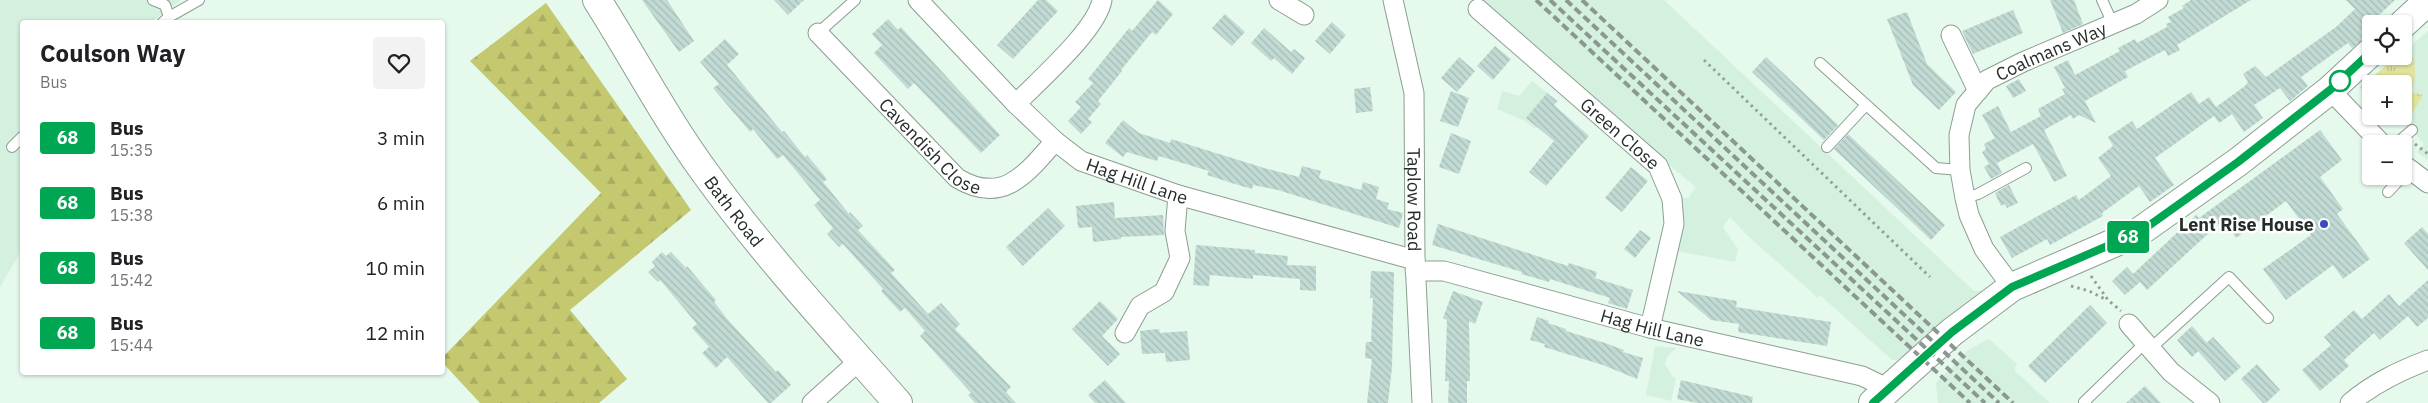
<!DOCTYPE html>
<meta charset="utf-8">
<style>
body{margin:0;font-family:"IBM Plex Sans",sans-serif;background:#f2f2f2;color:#202124;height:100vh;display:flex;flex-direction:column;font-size:19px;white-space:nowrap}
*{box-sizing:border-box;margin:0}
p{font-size:16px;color:#757577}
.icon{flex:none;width:28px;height:28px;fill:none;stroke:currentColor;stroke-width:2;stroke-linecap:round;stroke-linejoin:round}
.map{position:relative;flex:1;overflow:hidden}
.sheet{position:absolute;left:20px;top:20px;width:425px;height:355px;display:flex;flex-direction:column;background:#fff;border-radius:5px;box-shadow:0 1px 4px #0004}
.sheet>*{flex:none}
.badge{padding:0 10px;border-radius:4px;font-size:18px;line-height:32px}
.fabs{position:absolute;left:2362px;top:15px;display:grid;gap:10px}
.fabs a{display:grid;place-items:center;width:50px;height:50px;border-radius:5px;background:#fff;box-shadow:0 1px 4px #0004;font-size:25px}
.map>.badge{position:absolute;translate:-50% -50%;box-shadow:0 0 0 2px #fff}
.round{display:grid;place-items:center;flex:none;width:52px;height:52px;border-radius:5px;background:#f2f2f2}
.headline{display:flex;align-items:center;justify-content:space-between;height:85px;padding:0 20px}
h1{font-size:24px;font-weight:700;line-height:38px}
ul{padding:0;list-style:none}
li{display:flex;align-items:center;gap:15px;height:65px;padding:0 20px}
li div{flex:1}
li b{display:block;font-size:19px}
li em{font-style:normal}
li .badge{min-width:55px;font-weight:700;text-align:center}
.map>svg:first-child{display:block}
.built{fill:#d4f0de}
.grass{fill:url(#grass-tufts)}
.forest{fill:url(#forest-firs)}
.building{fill:url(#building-back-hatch)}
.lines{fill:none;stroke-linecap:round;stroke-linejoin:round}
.lane-casing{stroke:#8c9e92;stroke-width:12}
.street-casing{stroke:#8c9e92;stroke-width:21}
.secondary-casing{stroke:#8c9e92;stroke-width:30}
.primary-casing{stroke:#8c9e92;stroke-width:30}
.path{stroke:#93a198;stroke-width:3;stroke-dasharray:2.5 4;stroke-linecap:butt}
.lane{stroke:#fff;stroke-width:10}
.street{stroke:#fff;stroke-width:19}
.secondary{stroke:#fff;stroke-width:28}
.primary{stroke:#fff;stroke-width:28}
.rail{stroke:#8a988f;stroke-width:4;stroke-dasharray:8 4;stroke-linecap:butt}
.line-casing{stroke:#fff;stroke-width:11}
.line{stroke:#00a651;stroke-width:8}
.stop-dot{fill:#fff;stroke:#00a651;stroke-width:2.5}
.poi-dot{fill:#3b4abd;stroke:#fff;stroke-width:2}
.labels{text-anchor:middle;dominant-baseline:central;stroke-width:5;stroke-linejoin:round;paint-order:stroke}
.street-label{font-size:18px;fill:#252d28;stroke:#fff}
.poi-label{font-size:18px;font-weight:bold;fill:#252d28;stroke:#fff;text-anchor:end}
</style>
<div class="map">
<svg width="2428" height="403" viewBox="0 0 2428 403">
<defs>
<pattern id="grass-tufts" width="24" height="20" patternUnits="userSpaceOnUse" patternTransform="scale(1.25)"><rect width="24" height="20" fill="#e0e49c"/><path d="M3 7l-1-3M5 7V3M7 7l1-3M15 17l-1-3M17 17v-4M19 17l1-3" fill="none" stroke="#c0c486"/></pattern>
<pattern id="forest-firs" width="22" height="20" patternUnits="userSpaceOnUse" patternTransform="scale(1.25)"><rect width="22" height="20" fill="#c4c86f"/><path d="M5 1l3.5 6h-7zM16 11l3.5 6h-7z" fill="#a8ac60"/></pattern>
<pattern id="building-back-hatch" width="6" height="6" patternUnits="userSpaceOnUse" patternTransform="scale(1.25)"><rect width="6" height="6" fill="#c1dad4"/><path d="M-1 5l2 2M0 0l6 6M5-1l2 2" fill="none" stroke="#a6bbb6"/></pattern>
</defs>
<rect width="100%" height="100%" fill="#e5f9ec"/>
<path class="built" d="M0 0H181L151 22H22V249L0 287Z
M1477 0H1664L1974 291H1984L1914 361 1892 360 1820 295 1818 298 1748 236 1730 217 1723 227 1738 249 1735 262 1677 251 1679 198H1688L1696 187 1577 90Z
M2428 31V160L2417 152 2424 144 2403 120 2393 122 2387 121 2383 116H2404V84H2371V103L2360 87 2398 56H2404V52Z
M1532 81 1558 101 1535 129 1525 121 1497 109 1502 91 1519 96Z
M1989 339 2017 364 2014 370 2050 403H1938L1936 383 1968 350Z
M1655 346 1676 348 1667 357 1665 364 1672 376 1676 378 1671 401 1646 395Z"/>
<path class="grass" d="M2405 50 2414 59 2415 77 2411 92 2422 95C2417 110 2398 133 2383 116H2404V84H2371V103L2360 87 2398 56H2404Z"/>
<path class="forest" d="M546 3 691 210 570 310 627 379 599 403H480L443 363V357L601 193 470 61Z"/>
<path class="building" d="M642 0H667L694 41 679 52Z
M774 0H804L788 15Z
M1038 0H1046L1058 11 1013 59 997 45Z
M1158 0 1173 14 1156 35 1152 32 1121 70 1122 71 1098 101 1101 104 1088 119 1092 122 1081 134 1068 121 1081 107 1075 102 1093 83 1088 79 1129 28 1132 31Z
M2050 0H2074L2083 24 2063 33Z
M2191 0H2251L2177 45 2180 50 2168 56 2165 50 2125 71 2128 77 2085 101 2096 123 2079 115 2073 119 2071 115 2044 130 2067 176 2054 182 2033 144 1997 163 2002 173 1991 179 1984 167 1989 164 1982 152 1986 149 1984 144 1995 138 1982 115 1998 106 2011 132 2041 116 2038 109 2065 94 2062 89 2065 88 2054 67 2068 60 2075 75 2120 51 2118 48 2135 39 2137 43 2167 27 2166 24 2171 22 2168 17 2184 8 2182 6Z
M2346 0H2395L2371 23V34L2368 37 2352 48 2348 43 2301 77 2308 86 2290 101 2280 88 2254 105 2263 118 2244 132 2232 114 2219 123 2214 116 2155 158 2174 185 2150 202 2139 186 2102 213 2103 216 2050 245 2047 239 2012 258 2000 237 2076 195 2079 200 2111 176 2098 158 2113 146 2108 137 2132 121 2137 129 2191 92 2199 104 2209 97 2216 107 2245 86 2248 82 2243 74 2255 66 2266 77 2336 27 2355 9Z
M2013 10 2023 33 1973 54 1962 31Z
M1907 12 1927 64 1956 92 1939 110 1913 85 1887 19Z
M1225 14 1245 32 1232 46 1212 28Z
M888 19 898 30 901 27 1000 135 981 153 914 83 908 89 874 53 882 45 872 34Z
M1332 22 1346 35 1330 54 1315 41Z
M1264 28 1291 52 1294 49 1305 58 1292 74 1274 58 1271 61 1251 43Z
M725 39 739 54 727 65 782 132 784 131 805 157 807 155 827 179 823 182 849 214 850 212 863 226 858 230 895 270 891 273 928 314 941 303 960 324 955 329 1011 387 1006 392 1016 403H975L968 395 971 393 920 336 925 331 905 308 900 312 881 291 883 289 843 244 839 247 827 234 833 228 814 205 820 200 783 155 777 159 753 129 750 132 713 88 719 84 700 62Z
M1495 46 1511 59 1493 80 1477 66Z
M1459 57 1475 71 1457 92 1441 78Z
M1766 57 1838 125 1824 140 1752 72Z
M2019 79 2026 91 2013 98 2006 86Z
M1370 87 1373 111 1356 113 1354 89Z
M1451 91 1469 98 1458 127 1440 121Z
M1547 93 1557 101 1554 105 1589 136 1546 186 1529 172 1554 141 1526 118Z
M1123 120 1139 133 1170 143 1171 139 1264 168 1299 177 1302 166 1321 171 1319 178 1361 190 1363 182 1379 187 1376 199 1389 203 1387 209 1403 213 1399 228 1278 190 1253 185 1252 189 1238 185 1207 175 1209 171 1159 156 1157 161 1127 152 1123 157 1105 143Z
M2320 130 2342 160 2320 177 2343 209 2337 214 2370 259 2343 279 2333 265 2286 300 2263 269 2311 235 2286 201 2236 238 2223 220 2147 290 2133 274 2196 215 2199 218Z
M1451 133 1471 141 1459 174 1439 167Z
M1848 134 1945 225 1931 240 1834 149Z
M1631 167 1648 181 1622 212 1605 198Z
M2009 185 2018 203 2007 208 2005 204 2001 206 1995 193Z
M1114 202 1115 218 1163 215 1164 235 1121 237V239L1093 242 1092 227 1078 228 1076 206Z
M1048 208 1065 226 1023 266 1006 247Z
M1438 224 1568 266 1569 263 1597 272 1595 278 1633 290 1627 309 1608 303 1610 298 1550 279 1549 282 1521 274 1522 272 1432 245Z
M2422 227 2428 234V270L2404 243Z
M1640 230 1651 238 1635 258 1624 249Z
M1196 245 1255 250V253L1288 256 1287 265 1316 266V291L1300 290V279L1253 275V279L1210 275 1209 286 1193 285Z
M662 252 666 256 671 252 686 268 687 266 716 300 714 302 728 320 776 372 778 370 791 385 771 403H768L727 357 716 368 702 353 709 347 692 328 697 324 660 280 658 282 648 272 655 266 652 262Z
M2127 267 2140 282 2125 295 2112 281Z
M1371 271 1394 272 1392 367 1388 403H1367L1372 359 1365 358 1366 342H1371L1373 298H1370Z
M2428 280V318L2417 327 2408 316 2380 340 2374 333 2344 360 2349 366 2320 391 2302 370 2331 345 2324 337 2354 310 2362 319 2389 294 2399 306Z
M1453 291 1483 302 1475 324 1469 321 1470 381H1467V403H1448L1449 381H1445L1447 320 1443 318Z
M1677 291 1737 301 1736 307 1831 322 1827 346 1738 332 1739 324 1711 320Z
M1100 301 1118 319 1102 336 1120 354 1108 366 1072 329Z
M2090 305 2107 323 2045 383 2028 366Z
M1537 317 1549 321 1548 323 1566 329V331L1605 343 1624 350 1623 352 1643 358 1637 379 1603 365 1544 347 1545 344 1530 340Z
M2192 326 2207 343 2192 357 2177 340Z
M1159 329 1160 333 1187 331 1190 360 1166 362 1165 353 1142 354 1140 331Z
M2213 337 2241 367 2225 381 2198 351Z
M2257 364 2280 390 2266 403H2263L2241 379Z
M1105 380 1126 403H1095L1088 395Z
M1681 380 1753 397 1752 403H1697L1677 399Z
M2145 386 2161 403H2126Z"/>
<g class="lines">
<defs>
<path id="lane" d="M153 0 165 5 169 17 163 22
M2102 0 2113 24
M169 17 199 0
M818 33 855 0
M1820 63 1936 168 1960 170
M2396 144 2412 130
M12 147 22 137
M1827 147 1866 105
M2388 192 2403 176
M1965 198 1978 194 2026 168
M2150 349 2229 277 2268 318
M2086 403 2084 402 2145 343"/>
<g id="street">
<path id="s1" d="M918 0 1016 104 1055 141 1081 161 1178 195 1415 260"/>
<path d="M1279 0 1304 15"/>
<path id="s2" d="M1393 0 1414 93 1415 260 1422 403"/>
<path id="s3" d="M1478 9 1658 166 1672 199 1674 224 1650 328"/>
<path id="s4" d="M818 33 957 178C1003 206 1027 173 1055 141"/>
<path d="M1951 35 1978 91"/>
<path d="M2330 90 2382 144"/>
<path d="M1016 104C1038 81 1097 30 1102 0"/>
<path d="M2404 165 2428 183"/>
<path id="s5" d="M1415 271H1444L1650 328 1862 376 1889 389"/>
<path id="s6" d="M2012 287 1984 249 1969 215 1965 198 1960 170 1959 135 1966 105 1987 80 2023 62 2136 14 2158 0"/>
<path d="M2129 324 2171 372 2210 403"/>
<path d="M1125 333 1140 306 1164 292 1180 258 1175 231 1178 195"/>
<path d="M812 403 860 360"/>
<path d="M2350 403C2374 383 2399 371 2428 360"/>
</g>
<path id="secondary" d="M2403 24 2428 1
M1873 403 1952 332 2012 287 2139 232 2238 162 2330 90 2371 52"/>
<g id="primary">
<path id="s7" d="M597 0C634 58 665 118 706 174 764 254 832 328 898 403"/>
</g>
</defs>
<use href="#lane" class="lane-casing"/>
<use href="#street" class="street-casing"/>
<use href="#secondary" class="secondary-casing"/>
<use href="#primary" class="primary-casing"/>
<path class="path" d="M1704 60 1930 277
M2415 144 2428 154
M2091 276 2108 300 2121 311
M2071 286 2089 291 2107 300"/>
<use href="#lane" class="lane"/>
<use href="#street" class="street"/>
<use href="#secondary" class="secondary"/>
<use href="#primary" class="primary"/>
<path class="rail" d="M1536 0 1970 403
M1550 0 1985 403
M1566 0 1999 403
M1582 0 2013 403"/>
</g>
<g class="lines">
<defs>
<path id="line" d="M1873 403 1952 332 2012 287 2140 232 2238 162 2330 90 2371 52"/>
</defs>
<use href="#line" class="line-casing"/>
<use href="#line" class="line"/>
</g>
<circle class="stop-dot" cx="2340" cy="81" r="10"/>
<circle class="poi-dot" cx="2324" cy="224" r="5"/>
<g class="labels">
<g class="street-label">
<text stroke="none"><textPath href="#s6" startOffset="299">Coalmans Way</textPath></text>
<text stroke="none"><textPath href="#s3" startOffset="189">Green Close</textPath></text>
<text stroke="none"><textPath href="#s4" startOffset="160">Cavendish Close</textPath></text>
<text stroke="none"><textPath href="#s1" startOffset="289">Hag Hill Lane</textPath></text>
<text stroke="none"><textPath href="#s2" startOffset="202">Taplow Road</textPath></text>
<text stroke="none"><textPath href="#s7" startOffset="252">Bath Road</textPath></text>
<text stroke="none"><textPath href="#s5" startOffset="245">Hag Hill Lane</textPath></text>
</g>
<g class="poi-label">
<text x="2314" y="224">Lent Rise House</text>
</g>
</g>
</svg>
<div class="fabs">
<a><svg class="icon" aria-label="locate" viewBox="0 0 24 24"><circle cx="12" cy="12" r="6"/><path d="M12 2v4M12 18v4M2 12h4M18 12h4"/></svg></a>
<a>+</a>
<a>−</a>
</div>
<b class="badge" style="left:2128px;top:237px;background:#00a651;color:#fff">68</b>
<section class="sheet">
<div class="headline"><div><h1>Coulson Way</h1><p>Bus</p></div><a class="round"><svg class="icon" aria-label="heart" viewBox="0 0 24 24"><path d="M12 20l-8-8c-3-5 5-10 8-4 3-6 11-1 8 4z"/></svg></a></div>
<ul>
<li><span class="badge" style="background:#00a651;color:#fff">68</span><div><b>Bus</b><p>15:35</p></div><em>3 min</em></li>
<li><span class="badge" style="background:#00a651;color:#fff">68</span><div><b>Bus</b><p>15:38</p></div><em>6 min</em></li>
<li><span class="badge" style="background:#00a651;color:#fff">68</span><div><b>Bus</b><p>15:42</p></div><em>10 min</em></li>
<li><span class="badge" style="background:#00a651;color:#fff">68</span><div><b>Bus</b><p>15:44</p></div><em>12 min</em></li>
</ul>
</section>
</div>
